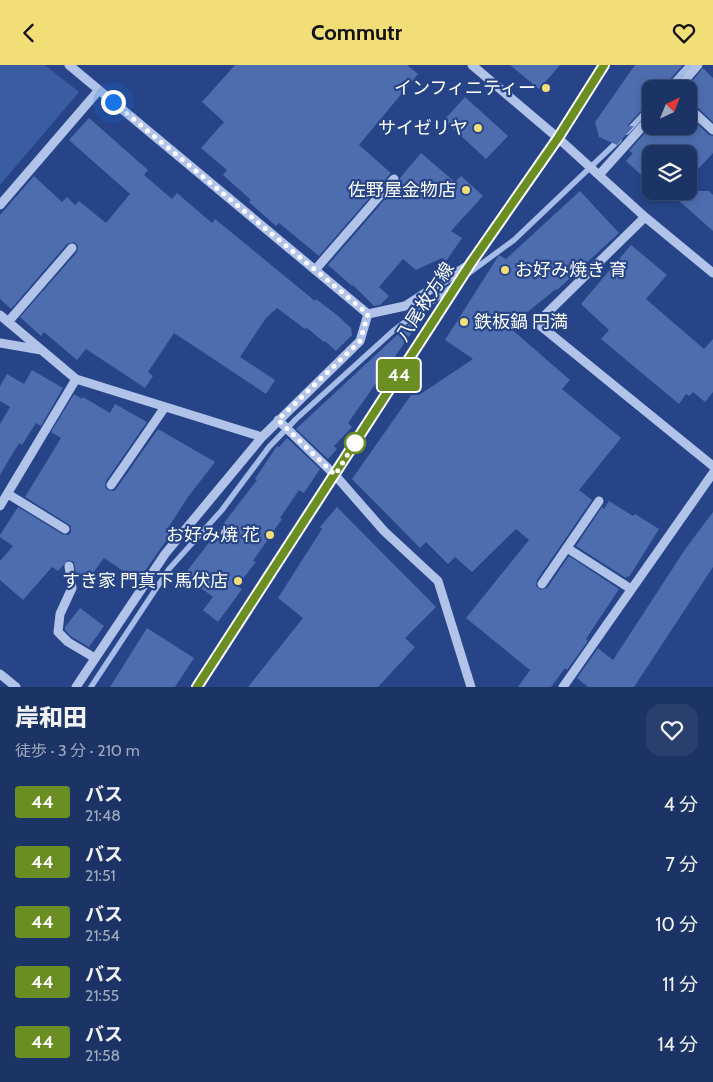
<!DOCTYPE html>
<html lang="ja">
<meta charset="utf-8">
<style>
body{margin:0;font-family:Cabin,"Noto Sans JP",sans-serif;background:#293f6e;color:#f1f3f6;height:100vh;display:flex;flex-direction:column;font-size:19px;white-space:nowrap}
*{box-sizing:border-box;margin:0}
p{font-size:16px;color:#a0aabf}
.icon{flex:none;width:28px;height:28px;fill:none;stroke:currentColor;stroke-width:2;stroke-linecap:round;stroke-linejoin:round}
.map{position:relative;height:622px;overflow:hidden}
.sheet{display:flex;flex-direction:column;background:#1c3365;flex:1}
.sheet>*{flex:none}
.badge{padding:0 10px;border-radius:4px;font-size:18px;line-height:32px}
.needle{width:32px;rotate:43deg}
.buttons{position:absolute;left:642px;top:15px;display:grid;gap:10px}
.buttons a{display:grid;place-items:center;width:55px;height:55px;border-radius:10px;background:#1c3365;box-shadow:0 2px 8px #0003,0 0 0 1px #3a4e79;font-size:25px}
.you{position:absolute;width:25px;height:25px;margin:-12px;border:4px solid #fff;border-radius:50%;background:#1a73e8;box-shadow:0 0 0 8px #1a73e833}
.map>.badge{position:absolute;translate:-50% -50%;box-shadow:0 0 0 2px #fff}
.round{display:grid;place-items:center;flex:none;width:52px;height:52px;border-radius:15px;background:#293f6e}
.head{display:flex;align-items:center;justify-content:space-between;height:85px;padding:0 15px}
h1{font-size:24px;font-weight:800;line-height:38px}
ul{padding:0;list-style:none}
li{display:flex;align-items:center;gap:15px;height:60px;padding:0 15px}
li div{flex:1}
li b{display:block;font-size:19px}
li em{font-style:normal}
li .badge{min-width:55px;font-weight:700;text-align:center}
header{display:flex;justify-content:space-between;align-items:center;height:65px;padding:0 15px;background:#f2de76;color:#111;font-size:22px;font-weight:800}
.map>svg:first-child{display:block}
.green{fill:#3a5ca3}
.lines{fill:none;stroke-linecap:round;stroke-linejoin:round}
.stream{stroke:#a5bce9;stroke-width:5.5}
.building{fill:#4e6dae}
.minor{stroke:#b1c3e8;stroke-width:9}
.major{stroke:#f3f6fe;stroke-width:12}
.line-casing{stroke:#fff;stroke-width:11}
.line{stroke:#6b8e23;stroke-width:8}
.walk{stroke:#fff;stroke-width:5;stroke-dasharray:0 9}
.poi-dot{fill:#f2de76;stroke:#264487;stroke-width:2}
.stop-dot{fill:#fff;stroke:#6b8e23;stroke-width:2.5}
.labels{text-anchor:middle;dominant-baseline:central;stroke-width:4.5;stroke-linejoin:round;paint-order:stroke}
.poi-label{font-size:18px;fill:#fff;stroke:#264487;text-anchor:end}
.street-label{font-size:18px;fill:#fff;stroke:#264487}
</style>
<header><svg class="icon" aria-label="back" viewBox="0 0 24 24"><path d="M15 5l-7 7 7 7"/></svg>Commutr<svg class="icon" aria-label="heart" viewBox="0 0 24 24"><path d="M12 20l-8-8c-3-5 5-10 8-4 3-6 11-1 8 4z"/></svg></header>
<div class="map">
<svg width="713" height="622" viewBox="0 0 713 622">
<rect width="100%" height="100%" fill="#264487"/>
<path class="green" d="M0 0H45L79 27 0 120Z"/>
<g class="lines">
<path class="stream" d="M667 24 689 0
M627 67 651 41
M469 208 514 175 619 75
M91 622 169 504 222 445 269 382 296 354 393 266 450 223"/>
</g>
<path class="building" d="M235 0H407L418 9 359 80 391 108 319 191 279 158 276 161 249 137 251 135 223 110 227 105 201 83 224 57 202 37Z
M510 0H560L539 24Z
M635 0H683L661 24H651V35L627 61H634L617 80 599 72 595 57Z
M703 3 713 13V57L693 38 689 37V20Z
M465 32 508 71 486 94 444 55Z
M689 51 709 70 713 71V88L689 114V89H651V119L626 96 633 88 629 86 651 61H689Z
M89 53 148 105 144 110 172 134 177 128 212 158 215 154 315 236 316 234 337 250 351 263 352 270 336 286 325 276 324 277 307 263 305 264 277 243 266 253 240 292 275 315 266 329 174 268 148 307 153 311 145 323 86 284 77 295 44 267 41 271 20 252 77 187 78 181 74 177 67 179 11 244 0 234V150L34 111 62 137 67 132 75 140 79 136 106 158 130 129 69 75Z
M421 88 455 117 461 111 483 131 451 166 462 173 446 196 442 193 416 205 403 194 379 222 389 231 380 240 374 241 353 220 352 221 328 200 399 118 400 113Z
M580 126 619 168 557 225 556 224 509 262 570 315 562 324 621 373 579 425 592 435 537 515 536 521 541 525 547 523 569 491 619 524 588 571 586 574 588 576 567 605 565 603 551 622H518L530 605 466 553 529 475 516 464 472 507 455 492 448 499 426 477 420 483 352 414 411 330H419L473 294 445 275 499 190 506 194Z
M668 126H709L713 130V166Z
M631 180 667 210 646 234 704 284 713 274V327L705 337 693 327 689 331 686 329 679 339 601 274 609 265 581 239Z
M410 258 415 263 348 358 352 362 334 381 337 384 328 394 296 364Z
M32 305 63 323 41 361 36 358 22 380 19 378 0 410V359L10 342 0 336V321L7 309 24 319Z
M74 329 82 334 83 332 110 348 115 339 147 357 106 416 105 422 108 425 113 426 116 424 158 364 215 397 188 432 166 466 170 470 138 516 104 493 87 516 76 509 74 497 68 495 58 506 52 502 23 535 0 515V496L13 481 0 472V470L18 442 62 469 68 470 71 467V461L68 459 25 432 61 373 51 367Z
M287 373 320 404 304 428 299 425 280 453 282 454 253 496 256 497 237 521 242 524 218 557 203 545 213 532 184 510 257 415 255 414 277 381 279 382Z
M609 436 633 451 635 449 659 464 629 512 627 511 626 513 576 481 602 442 604 444Z
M337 442 436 542 405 573 415 582 378 622H248L303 553 278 533 322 464 320 462Z
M713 447V502L634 622H588L577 613 598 583 613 595 686 483Z
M80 543 104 561 89 582 72 572 65 565V562Z
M147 563 194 593 175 622H110Z"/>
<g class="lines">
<path class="minor" d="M69 0 368 249
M472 0 558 73 645 152 713 208
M677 24 698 0
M689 43 713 65
M599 110 651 52
M0 140 99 25
M645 152 537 258 713 401
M315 205 394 114
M368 249 405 241 467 201
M0 250 76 314 262 372 360 276 368 249
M8 257 72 183
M0 278 41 285
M278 355 335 410 384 466 438 516 471 622
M111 420 165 342
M8 429 65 464
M0 441 76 314
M567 483 631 524
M69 501 72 523 60 549 58 567 68 577 95 593
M542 519 599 436
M0 609 16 622
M76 622 165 489 262 372
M563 622 713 408"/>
<path class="major" d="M197 622 471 198 558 73 604 0"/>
</g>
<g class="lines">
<defs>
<path id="line" d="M197 622 471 198 558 73 604 0"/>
</defs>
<use href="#line" class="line-casing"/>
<use href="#line" class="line"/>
<path class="walk" d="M113 37 368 249 360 276 278 355 335 410 355 378"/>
</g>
<g class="poi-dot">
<circle cx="546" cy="23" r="5"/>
<circle cx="478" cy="63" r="5"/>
<circle cx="466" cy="125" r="5"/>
<circle cx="505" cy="205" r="5"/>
<circle cx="464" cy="257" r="5"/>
<circle cx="270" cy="470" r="5"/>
<circle cx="238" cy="516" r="5"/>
</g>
<circle class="stop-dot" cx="355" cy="378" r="10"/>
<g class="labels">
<g class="poi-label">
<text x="536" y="23">インフィニティー</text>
<text x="468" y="63">サイゼリヤ</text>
<text x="456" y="125">佐野屋金物店</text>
<text x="515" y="205" text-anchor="start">お好み焼き 育</text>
<text x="474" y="257" text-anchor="start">鉄板鍋 円満</text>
<text x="260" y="470">お好み焼 花</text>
<text x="228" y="516">すき家 門真下馬伏店</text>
</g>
<g class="street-label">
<text transform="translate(425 237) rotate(-57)">八尾枚方線</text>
</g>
</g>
</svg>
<div class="buttons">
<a><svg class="needle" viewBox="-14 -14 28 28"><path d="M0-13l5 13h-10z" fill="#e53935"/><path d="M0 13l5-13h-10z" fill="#a0aabf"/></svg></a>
<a><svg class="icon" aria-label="layers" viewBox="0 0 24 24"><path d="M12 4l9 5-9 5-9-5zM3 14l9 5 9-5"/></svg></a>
</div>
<div class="you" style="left:113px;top:37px"></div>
<b class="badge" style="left:399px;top:310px;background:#6b8e23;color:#fff">44</b>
</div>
<section class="sheet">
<div class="head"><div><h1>岸和田</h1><p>徒歩 · 3 分 · 210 m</p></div><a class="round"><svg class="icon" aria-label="heart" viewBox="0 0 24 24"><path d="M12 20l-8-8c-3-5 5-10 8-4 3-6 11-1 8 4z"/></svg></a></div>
<ul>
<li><span class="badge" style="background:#6b8e23;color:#fff">44</span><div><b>バス</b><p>21:48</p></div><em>4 分</em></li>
<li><span class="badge" style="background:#6b8e23;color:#fff">44</span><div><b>バス</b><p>21:51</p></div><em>7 分</em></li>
<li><span class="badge" style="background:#6b8e23;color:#fff">44</span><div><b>バス</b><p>21:54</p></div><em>10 分</em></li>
<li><span class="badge" style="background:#6b8e23;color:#fff">44</span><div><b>バス</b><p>21:55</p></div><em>11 分</em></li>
<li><span class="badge" style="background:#6b8e23;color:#fff">44</span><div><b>バス</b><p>21:58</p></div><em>14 分</em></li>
</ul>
</section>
